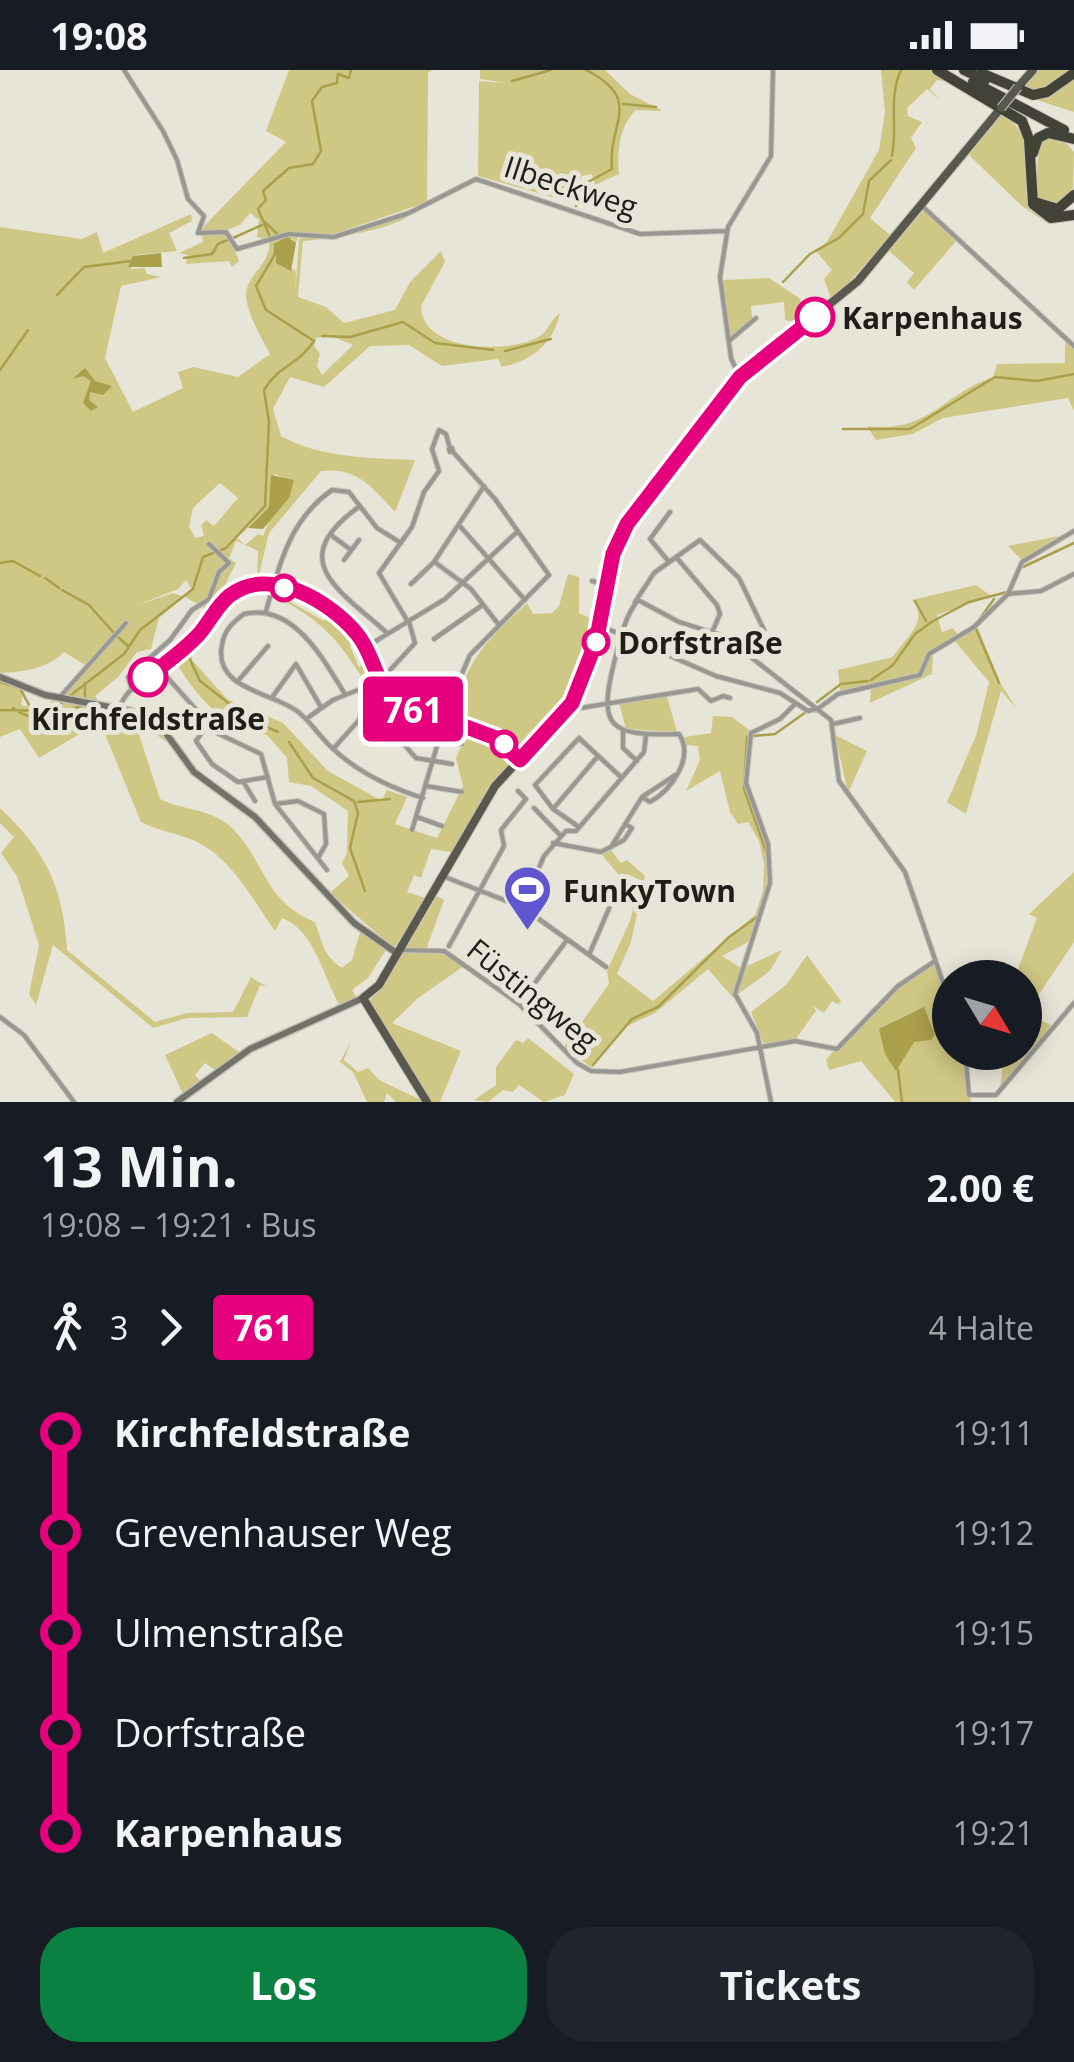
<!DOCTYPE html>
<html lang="de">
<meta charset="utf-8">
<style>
body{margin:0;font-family:"Open Sans",sans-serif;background:#20242c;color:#f1f3f6;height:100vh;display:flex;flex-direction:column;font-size:38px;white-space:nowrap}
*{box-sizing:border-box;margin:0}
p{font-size:32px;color:#9ea1a6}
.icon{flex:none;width:55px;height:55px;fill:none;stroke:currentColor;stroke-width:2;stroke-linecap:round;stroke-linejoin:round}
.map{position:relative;height:1032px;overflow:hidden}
.drawer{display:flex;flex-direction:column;background:#171b24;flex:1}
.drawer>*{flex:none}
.badge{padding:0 20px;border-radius:8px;font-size:35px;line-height:65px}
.needle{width:65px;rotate:128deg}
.buttons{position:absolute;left:932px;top:890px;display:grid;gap:20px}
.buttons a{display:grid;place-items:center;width:110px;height:110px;border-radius:50%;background:#171b24;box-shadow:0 5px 25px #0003;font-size:50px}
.map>.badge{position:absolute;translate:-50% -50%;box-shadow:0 0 0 5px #fff}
.legs{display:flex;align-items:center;gap:15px;height:110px;padding:0 40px;font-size:32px}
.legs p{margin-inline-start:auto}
.overview{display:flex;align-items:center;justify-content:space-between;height:170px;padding:0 40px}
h1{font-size:55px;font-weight:700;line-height:75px}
.action{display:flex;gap:20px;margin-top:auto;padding:20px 40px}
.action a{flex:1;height:115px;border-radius:40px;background:#0b8043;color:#fff;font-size:40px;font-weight:700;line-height:115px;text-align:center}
.action a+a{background:#20242c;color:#f1f3f6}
ul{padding:0 40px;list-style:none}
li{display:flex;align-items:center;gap:35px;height:100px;font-size:38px}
li i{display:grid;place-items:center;width:15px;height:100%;margin:0 12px;background:currentColor}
li i::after{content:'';width:25px;height:25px;margin:-12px;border:8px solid;border-radius:50%;background:#171b24}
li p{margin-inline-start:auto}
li:first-child i{background:linear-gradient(#0000 50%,currentColor 0)}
li:last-child i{background:linear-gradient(currentColor 50%,#0000 0)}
.status{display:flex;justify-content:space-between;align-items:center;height:70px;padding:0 50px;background:#171b24;direction:ltr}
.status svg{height:28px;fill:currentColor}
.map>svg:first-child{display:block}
.green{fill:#cfc784;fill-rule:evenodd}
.water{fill:#aa9f4b}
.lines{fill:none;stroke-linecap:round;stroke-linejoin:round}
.stream{stroke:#aa9f4b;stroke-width:2.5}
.minor-casing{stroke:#c3c1b6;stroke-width:6}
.secondary-casing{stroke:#c3c1b6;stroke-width:9}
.primary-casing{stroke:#c3c1b6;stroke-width:10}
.motorway-casing{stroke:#c3c1b6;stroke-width:12}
.minor{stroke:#989791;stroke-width:4}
.secondary{stroke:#73726a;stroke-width:6}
.primary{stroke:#59584e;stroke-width:8}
.motorway{stroke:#434237;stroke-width:10}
.primary-bridge-casing{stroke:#c3c1b6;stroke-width:10;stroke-linecap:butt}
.primary-bridge{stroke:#59584e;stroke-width:8}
.line-1-casing{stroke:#fff;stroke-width:22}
.line-1{stroke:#e6007e;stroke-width:15}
.stop-1-dot{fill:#fff;stroke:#e6007e;stroke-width:5}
.labels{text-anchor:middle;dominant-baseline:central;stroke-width:10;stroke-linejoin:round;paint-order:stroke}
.street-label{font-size:30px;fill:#1f1e19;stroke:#e7e5d8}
.stop-label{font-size:30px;font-weight:bold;fill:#1f1e19;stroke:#e7e5d8;text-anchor:start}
.poi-label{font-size:30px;font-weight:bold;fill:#1f1e19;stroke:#e7e5d8;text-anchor:start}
</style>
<div class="status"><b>19:08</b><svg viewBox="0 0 49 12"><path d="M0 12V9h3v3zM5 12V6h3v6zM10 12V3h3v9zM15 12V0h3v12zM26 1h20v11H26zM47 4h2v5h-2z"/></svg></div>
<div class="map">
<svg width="1074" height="1032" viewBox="0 0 1074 1032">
<rect width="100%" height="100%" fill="#e7e5d8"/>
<path class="green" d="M289 0H433L428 3 427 132 334 164 309 166 333 167 412 144C389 161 334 168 303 171L298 227 326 237 344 253 395 240 410 212 441 181 445 192 421 236C421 282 510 285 540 266 548 261 551 249 560 243 553 274 533 290 502 297L498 289 442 296 409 275 370 276 324 317 290 307 273 339 281 366C320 388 370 388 415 390L395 442C372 417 357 397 321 401L269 463 257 513 258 481 236 471 229 488 236 493 223 519 226 526 197 565 172 584 167 580 196 558 204 538 185 527 191 518 186 510 178 519 135 536 173 523 184 527 159 548 151 579 137 582 118 607 95 626 103 638C135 646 155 649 174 677L134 649 160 729C183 741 213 738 233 759 267 794 263 830 315 852 322 871 323 886 342 898L352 890 360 862 386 880 368 908 352 920 357 929 339 934C322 904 315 861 282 848L275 861C253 830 231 787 195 771 177 763 158 761 141 752L100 652 39 688 20 659 0 667V608L24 619 21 635C51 643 66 621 85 601V595L64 582C48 599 22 602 0 603V157L82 169 97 162 103 183 191 144 192 151 169 163 177 181 135 185 131 199 144 198 147 204 161 207 121 216 105 288 133 342 183 318 178 302 193 297 238 307 270 284C260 265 249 247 246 228 244 205 273 194 269 170L257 167 259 150 250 143 240 155 227 160 239 191 232 197 229 191 186 194 188 185 179 183 203 172 201 161 206 154 286 72 266 61ZM298 164 305 167 299 169 295 225 296 201 276 190 279 179 292 168 296 173ZM329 265 353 275 322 305 317 296 320 284 314 276 316 268ZM274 404 287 409 263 466 258 464 245 475 237 468 269 437ZM220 413 238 428 214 456 206 450 201 455 204 466 195 468 189 456 193 438Z
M480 0H605L630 24 663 41 636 40C619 56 617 82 619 104L595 115 592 104 582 106 570 132 478 106 479 11 507 13 480 9Z
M881 0H930L953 12 937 10 930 19 940 30 927 19 907 38 908 46 922 52 911 68 916 78 870 148 891 166 832 231 824 209 832 200 815 180 827 172 879 80 885 42Z
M1039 0H1074L1048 18 1022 20Z
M1074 7V42L1031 28Z
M1004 41 1026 69V126L1050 155 1022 136 969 85Z
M1058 64 1074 82 1073 120 1061 137 1038 130 1035 123 1040 70Z
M923 140 957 170 914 220 907 212 914 203 889 181Z
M769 208 798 227 810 245 802 253 785 250 784 232 751 236 752 248 731 268 723 210Z
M1065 272 1074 277V341L1068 328 943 348 913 364 876 370 867 356C928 364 941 325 993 307L997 294 1065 293Z
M1059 466 1022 490 1008 476Z
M568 504 579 507V543L596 551C586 610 559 655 510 686L512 692 448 795 443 798 451 782 431 779 421 808 414 805 407 822 428 829 394 878 330 823 349 806 342 793 347 783 348 741 311 716 289 712 287 688 267 665C223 661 195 624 174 589L191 577 192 590 227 629 283 653 328 701 382 731 387 720 407 727 395 754 437 768 463 716 456 688 470 657 450 648C472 585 479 578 527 533L533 544 552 543 559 536Z
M976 515 991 526 937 545 942 562 953 558 958 565 933 584 932 604 870 633 871 618 840 621 838 600 893 587C905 567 930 552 912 530Z
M277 519 287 522 285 529 324 551 331 543 357 571 350 576 359 597 370 593 377 609 366 614C337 567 322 551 273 525Z
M977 556 1001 614 1017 639 1001 621 966 744 947 732 976 666 989 612 954 570Z
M666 623 677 662 626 659 619 633Z
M713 646 732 647 750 661 747 719 766 771 769 819 752 870 722 886 741 898 735 930 708 899 655 943 625 957 592 998 564 977 609 914 607 901 630 851 640 810 630 805 622 809 602 785 611 780 621 793 627 790 645 806 631 872 617 904 653 931 755 845 763 821 764 793 759 771 748 752 738 754 730 742 720 701 686 721 700 690 698 676 686 675 685 667 711 663Z
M835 665 867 681 848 723Z
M0 738C46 781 63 817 67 880L155 952 187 943 233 942 251 907 267 917 260 915 247 947 187 948 153 958 53 875 27 967 36 935 29 924 39 875 17 806 1 783 14 767 0 753Z
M1074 802V872L1026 944 1051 955 1000 1020 1004 983 1025 982V908L1015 907 1037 848 1029 844Z
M437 826 444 830 426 880 443 883 464 896 418 928 392 953 461 981 440 1032H429L368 932 384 915Z
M782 880 770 901 737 925 743 898Z
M807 885 841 931 838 934 832 931 824 943 813 936 816 941 795 970 765 977 751 942 787 914Z
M934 891 950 937V982L964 983 971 1032H895L861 991 829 1000 826 990 835 979 895 918Z
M212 963 239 982 216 1001 205 993 195 1005 201 1012 183 1024 165 985Z
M528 968 574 1004 565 1025 544 1032 519 1015 513 1022 503 1020 488 1032 474 1030 496 1015V997L516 970 523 973Z
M351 971 344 990 358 1002 368 998 379 1010 425 1032H396L387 1023 384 1032H367L353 1002 340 992Z"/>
<path class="water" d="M287 166 296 173 291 201 276 193V173Z
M161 183 162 197H128L133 186Z
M85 298 95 311 112 316 103 325 90 322 89 330 98 337 91 341 83 333 91 311 83 306 72 309Z
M271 405 294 410 289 428 263 459 248 458 269 437Z
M924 937 935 965 931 970 914 972 896 1001 885 984 879 959Z"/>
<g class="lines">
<path class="stream" d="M512 11 551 0
M623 34 656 37
M892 86C898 56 888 28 901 0
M576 136 588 112 612 99C607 53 645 30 586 0
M265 152 277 164
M233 168 262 155
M271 169 258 139 266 130 263 121 289 98 313 94 321 81 312 31 322 17 337 13 338 4 349 8 351 0
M184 188 212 184 218 174 230 169
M783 212 810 184 839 168 863 144 869 111 891 90
M57 225 84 197 131 191
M322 266 350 267 403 252 435 273 493 280
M505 281 551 269
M0 300 28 260
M843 359H910L995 307 1037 311 1074 304
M0 493 13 491 40 506
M1023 497 1074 473
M45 508 59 518
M62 520 89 535 114 563
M915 531 926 551
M935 550 969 532 1007 522
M976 554 994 529
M976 559 999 613
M118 567 128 576
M188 585 200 611 240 642
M871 610 893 595 915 564 933 551
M0 612 19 618
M85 613V626
M21 620 29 635
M71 625 124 584 140 560 193 519 203 487 226 478 265 436 269 352 264 320C279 295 297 296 314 271L266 240 256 216 275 184V174
M817 632 841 614 868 611
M13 638C34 655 60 645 83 635
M0 640 48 641 63 632
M240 645 278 662
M753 666 775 664 806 642
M747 667 744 719 766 781
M289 672 313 708 354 731 358 743 350 778 365 821
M358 732 390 729
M593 995 632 949 658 937 729 867 757 847
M898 1000 902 1032"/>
<defs>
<path id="minor" d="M124 0 163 61 177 90 188 129 204 146 198 163 226 162 237 179 289 164 334 167 409 143 476 109 640 164 726 161
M923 137 1074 276
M729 271 756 248
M738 304 731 288 720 207 728 157 771 86 773 0
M452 378 453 381 450 382 449 379Z
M360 436C283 491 340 520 387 563
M459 455 525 530
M331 465 351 480
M676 487 717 535 720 544 713 560
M344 490 359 470
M669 492 650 469 670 442
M436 493 471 519 499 555
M592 511 607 515
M411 514 434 492 484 416
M1008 524 1041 521 1074 504
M635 532 654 503 700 470 739 508 764 560
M266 541C279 495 290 449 332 420L349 422 377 458 401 473
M408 552 379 503 412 457 424 422 439 401 432 379 439 360 446 364 450 378
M599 555 716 606 780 623 808 641 819 638
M434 569 481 536
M366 577 445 529 518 461
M159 598 217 663 261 684 275 734 327 800
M237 612 268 576
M132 620 128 607 170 570 192 540 209 529 219 502 229 493 209 474
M345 624C323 589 294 533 244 544 233 552 224 560 222 575 213 619 271 622 297 641 309 650 318 664 329 675 355 701 388 717 423 728
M273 626 296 594 321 637
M59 628 126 553
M119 638C132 606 176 590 198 565 210 552 218 533 233 523 276 497 337 533 361 570 374 589 377 615 395 630L496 668 519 690
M819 638 838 624 920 605 929 584 974 557 1008 524 1022 492 1074 461
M568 640 698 619 711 631 723 626 730 628
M360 646 366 647 365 653 359 652Z
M306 649 333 630 380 611 415 573 409 552
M386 649 382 663 386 664
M208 654 196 671 212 694 238 712 268 707
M833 654 860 648
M623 662V678L637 691
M394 666 392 661 387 662V667L398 668 416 688 452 694
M440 668 462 674
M333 679 359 650
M244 713 255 731
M426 716 462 722
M642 727 650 732C671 720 695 688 679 664 609 666 597 659 615 589 620 569 625 546 638 530L679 552 724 566 831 650 839 711 905 802 950 933
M275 734 298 731 324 744 326 774 318 788
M534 738 560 765
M553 739 598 686
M417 747 442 756
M579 757 553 739 535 715 579 668 622 708
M412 760 451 629 470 585 549 505 495 429 453 382
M566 761H576L644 682 646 665
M553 773 601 782 624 770 632 758 625 754
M611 777 642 727 677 704
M445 807 522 837 606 897
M522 837 544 786 566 761
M449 876 504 776 501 760 526 729 518 721
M399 880 444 881 519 934 577 993 591 1001 620 1002 795 971 837 979 898 916 935 891
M589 885 619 815
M519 934 567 870
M0 947 24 965 74 1032
M965 982 969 1025H996L1074 933
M771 1032 757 963 735 924 770 813 768 774 746 713 751 663 780 649 795 634"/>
<path id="secondary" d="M0 607 45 625 131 641 157 651 194 702 255 747 354 853 395 882
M177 1032 250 979 363 928"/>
<path id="primary" d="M1018 17 1033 0
M427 1032 363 928 379 915 495 716 572 633 596 572 613 484 624 459 740 307 858 211 1001 38"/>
<path id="motorway" d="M937 0 1022 51 1029 69 1033 134 1051 148 1074 145
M964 0 985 10
M981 3 1033 25 1047 22 1074 3
M973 12 1064 60
M1033 83 1038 68 1048 63 1074 69
M1038 133 1058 139 1074 125"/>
</defs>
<use href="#minor" class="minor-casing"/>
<use href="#secondary" class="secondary-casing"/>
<use href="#primary" class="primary-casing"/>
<use href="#motorway" class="motorway-casing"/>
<use href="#minor" class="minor"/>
<use href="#secondary" class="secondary"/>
<use href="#primary" class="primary"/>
<use href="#motorway" class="motorway"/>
<defs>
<path id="primary-bridge" d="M1001 38 1018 17"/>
</defs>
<use href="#primary-bridge" class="primary-bridge-casing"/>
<use href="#primary-bridge" class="primary-bridge"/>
</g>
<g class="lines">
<defs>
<path id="line-1" d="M148 607C165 593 185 580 200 563 210 551 217 536 229 526 269 494 331 532 357 564 374 584 375 613 394 630L496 668 520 690 572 633 596 572 613 484 627 454 740 307 815 247"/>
</defs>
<use href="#line-1" class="line-1-casing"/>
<use href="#line-1" class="line-1"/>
</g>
<defs>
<symbol id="stadium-pin" viewBox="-11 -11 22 30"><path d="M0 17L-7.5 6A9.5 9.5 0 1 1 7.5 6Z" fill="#6057d0" stroke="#e7e5d8"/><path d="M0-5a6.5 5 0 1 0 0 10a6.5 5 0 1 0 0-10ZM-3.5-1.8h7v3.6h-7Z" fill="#fff"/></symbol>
</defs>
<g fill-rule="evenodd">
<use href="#stadium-pin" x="500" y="792" width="55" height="75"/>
</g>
<g class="stop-1-dot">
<circle cx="815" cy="247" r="18"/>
<circle cx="284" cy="518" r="12"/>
<circle cx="596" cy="572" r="12"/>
<circle cx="148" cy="607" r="18"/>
<circle cx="504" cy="674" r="12"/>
</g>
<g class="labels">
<g class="street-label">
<text transform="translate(571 116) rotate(18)">Ilbeckweg</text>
<text transform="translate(533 924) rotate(39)">Füstingweg</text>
</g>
<g class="stop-label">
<text x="842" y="247">Karpenhaus</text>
<text x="618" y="572">Dorfstraße</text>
<text x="148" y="648" text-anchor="middle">Kirchfeldstraße</text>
</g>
<g class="poi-label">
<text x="563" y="820">FunkyTown</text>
</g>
</g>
</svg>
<div class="buttons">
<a><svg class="needle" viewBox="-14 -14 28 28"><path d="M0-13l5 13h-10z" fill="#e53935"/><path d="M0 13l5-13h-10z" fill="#9ea1a6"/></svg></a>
</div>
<b class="badge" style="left:413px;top:639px;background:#e6007e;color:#fff">761</b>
</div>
<section class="drawer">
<div class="overview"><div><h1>13 Min.</h1><p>19:08 – 19:21 · Bus</p></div><b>2.00 €</b></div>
<div class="legs"><svg class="icon" aria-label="walk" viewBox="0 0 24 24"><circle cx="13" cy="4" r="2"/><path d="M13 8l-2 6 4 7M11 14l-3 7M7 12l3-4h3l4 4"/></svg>3<svg class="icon" aria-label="forward" viewBox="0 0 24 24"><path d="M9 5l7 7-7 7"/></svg><b class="badge" style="background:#e6007e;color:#fff">761</b><p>4 Halte</p></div>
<ul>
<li><i style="color:#e6007e"></i><b>Kirchfeldstraße</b><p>19:11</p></li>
<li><i style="color:#e6007e"></i><span>Grevenhauser Weg</span><p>19:12</p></li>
<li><i style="color:#e6007e"></i><span>Ulmenstraße</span><p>19:15</p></li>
<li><i style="color:#e6007e"></i><span>Dorfstraße</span><p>19:17</p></li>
<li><i style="color:#e6007e"></i><b>Karpenhaus</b><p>19:21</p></li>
</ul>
<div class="action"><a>Los</a><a>Tickets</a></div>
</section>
